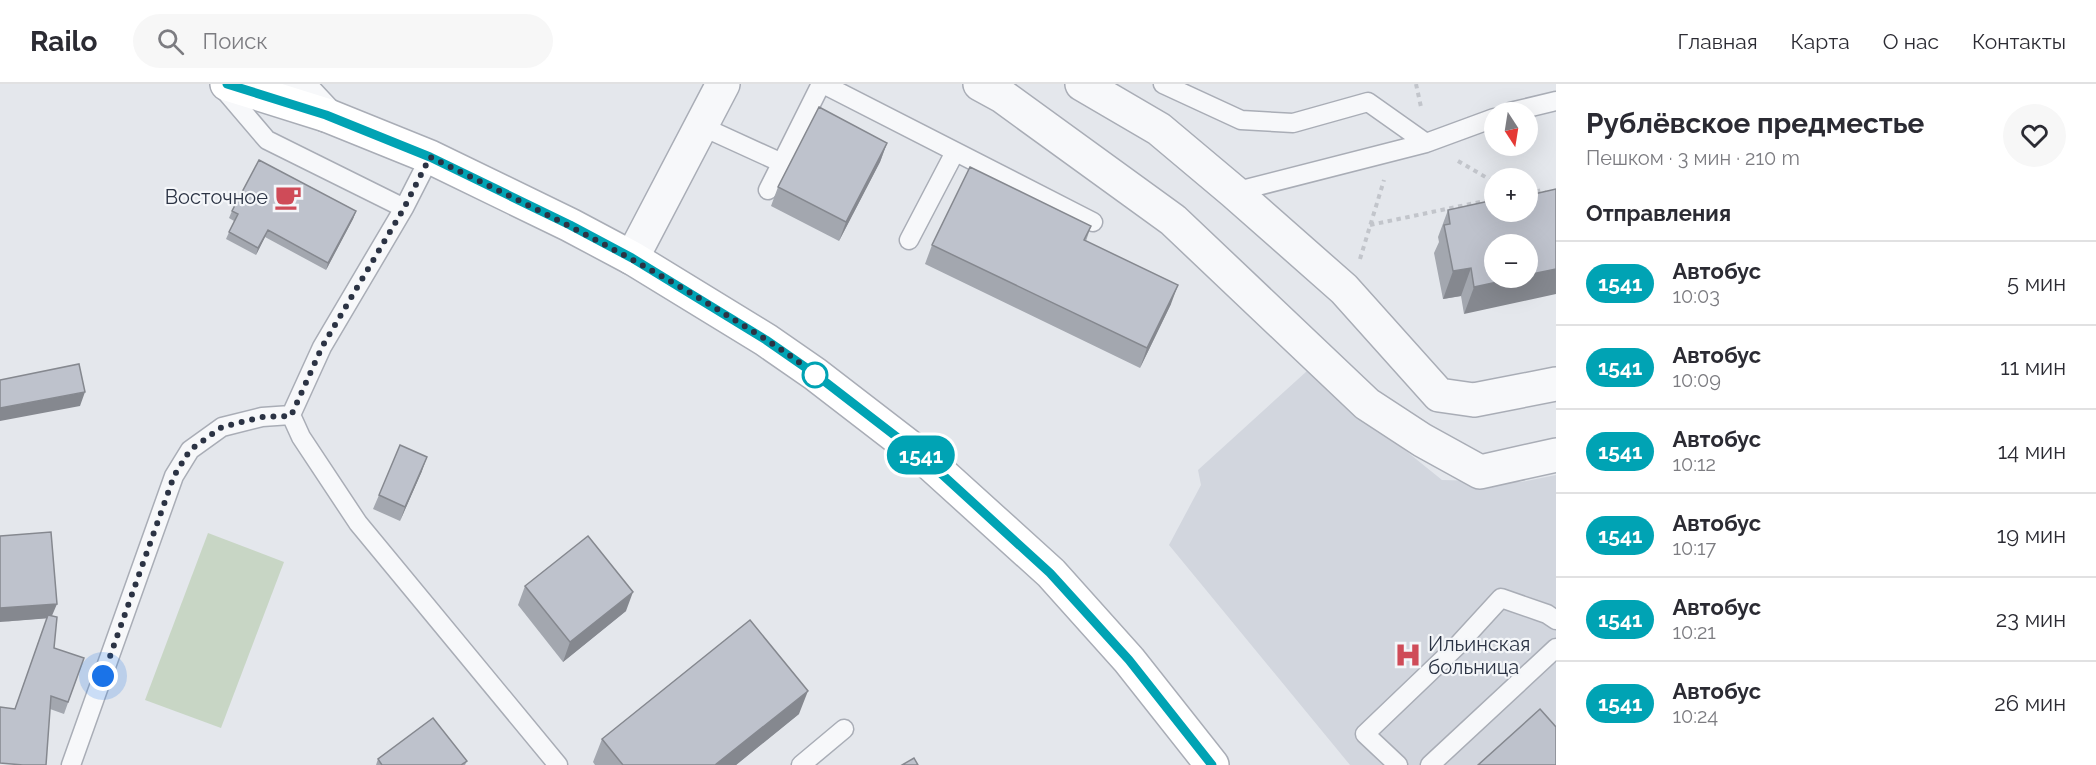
<!DOCTYPE html>
<html lang="ru">
<meta charset="utf-8">
<style>
body{margin:0;font-family:Raleway,sans-serif;background:#f7f7f7;color:#2b2b33;height:100vh;display:flex;flex-direction:column;font-size:22px;white-space:nowrap}
*{box-sizing:border-box;margin:0}
p{font-size:20px;color:#7c7c81}
.icon{flex:none;width:33px;height:33px;fill:none;stroke:currentColor;stroke-width:2;stroke-linecap:round;stroke-linejoin:round}
.map{position:relative;flex:1;overflow:hidden}
.sheet{display:flex;flex-direction:column;background:#fff;width:540px}
.sheet>*{flex:none}
.badge{padding:0 12px;border-radius:20px;font-size:21px;line-height:39px}
.needle{width:39px;rotate:168deg}
.controls{position:absolute;left:1484px;top:18px;display:grid;gap:12px}
.controls a{display:grid;place-items:center;width:54px;height:54px;border-radius:50%;background:#fff;box-shadow:0 6px 24px #0002;font-size:30px}
.you{position:absolute;width:30px;height:30px;margin:-15px;border:4px solid #fff;border-radius:50%;background:#1a73e8;box-shadow:0 0 0 9px #1a73e833}
.map>.badge{position:absolute;translate:-50% -50%;box-shadow:0 0 0 3px #fff}
h2{padding:0 30px;font-size:22px;line-height:54px}
.round{display:grid;place-items:center;flex:none;width:63px;height:63px;border-radius:32px;background:#f7f7f7}
.headline{display:flex;align-items:center;justify-content:space-between;height:102px;padding:0 30px}
h1{font-size:28px;font-weight:700;line-height:45px}
ul{padding:0;list-style:none}
li{display:flex;align-items:center;gap:18px;height:84px;padding:0 30px;border-top:2px solid #e1e1e2}
li div{flex:1}
li b{display:block;font-size:22px}
li em{font-style:normal}
li .badge{min-width:66px;font-weight:700;text-align:center}
header{display:flex;align-items:center;gap:36px;box-sizing:border-box;height:84px;padding:0 30px;background:#fff;border-bottom:2px solid #e1e1e2}
header strong{font-size:28px}
nav{display:flex;gap:33px;margin-inline-start:auto;font-size:21px}
.search{width:420px;height:54px;background:#f7f7f7;display:flex;align-items:center;gap:15px;box-sizing:border-box;padding:0 21px;border-radius:33px;color:#7c7c81;font-size:22px}
main{display:flex;flex:1;min-height:0}
.map>svg:first-child{display:block}
.built{fill:#d2d6de}
.green{fill:#c8d6c5}
.lines{fill:none;stroke-linecap:round;stroke-linejoin:round}
.lane-casing{stroke:#a9adb6;stroke-width:21}
.street-casing{stroke:#a9adb6;stroke-width:36}
.secondary-casing{stroke:#a9adb6;stroke-width:36}
.path{stroke:#c2c5cb;stroke-width:4;stroke-dasharray:4.5 4.5;stroke-linecap:butt}
.lane{stroke:#f7f8fa;stroke-width:18}
.street{stroke:#f7f8fa;stroke-width:33}
.secondary{stroke:#fff;stroke-width:33}
.wall{fill:#a3a7af}
.shaded-wall{fill:#85888f}
.building{fill:#bec2cc;stroke:#85888f;stroke-width:1.5}
.line-casing{stroke:#fff;stroke-width:14}
.line{stroke:#00a3b4;stroke-width:9}
.walk{stroke:#2b3344;stroke-width:6;stroke-dasharray:0 10.8}
.stop-dot{fill:#fff;stroke:#00a3b4;stroke-width:3}
.labels{text-anchor:middle;dominant-baseline:central;stroke-width:4.5;stroke-linejoin:round;paint-order:stroke}
.poi-label{font-size:20px;fill:#2b3344;stroke:#f4f6f9;text-anchor:end}
</style>
<header>
<strong>Railo</strong>
<div class="search"><svg class="icon" aria-label="search" viewBox="0 0 24 24"><circle cx="10" cy="10" r="6"/><path d="M15 15l6 6"/></svg>Поиск</div>
<nav><a>Главная</a><a>Карта</a><a>О нас</a><a>Контакты</a></nav>
</header>
<main>
<div class="map">
<svg width="1556" height="681" viewBox="0 0 1556 681">
<rect width="100%" height="100%" fill="#e4e7ec"/>
<path class="built" d="M1307 287 1442 396 1521 398 1556 391V681H1350L1169 461 1201 401 1198 386Z"/>
<path class="green" d="M208 449 284 478 221 644 145 616Z"/>
<g class="lines">
<defs>
<path id="lane" d="M823 0 1093 138
M1163 0 1241 36 1293 39 1368 18 1426 59
M220 1 267 56 404 124
M1510 28 1556 17
M701 42 782 79
M430 73 404 124 322 263 291 331 301 353 358 439 558 681
M768 106 821 0
M1234 108 1426 59 1494 34
M909 156 955 68
M71 681 174 392 190 366 222 343 262 333 291 331
M801 681 844 645
M1398 681 1365 650 1457 562 1501 514 1547 530 1556 536
M1430 681 1556 564"/>
<path id="street" d="M297 0 326 31
M980 0 1002 12 1173 136 1367 320 1422 356 1480 388 1556 371
M1082 0 1159 45 1234 108 1344 205 1439 311 1474 316 1556 300
M632 174 723 0"/>
<path id="secondary" d="M227 0 326 31 430 73 570 141 632 174 766 256 815 290 924 374 1051 489 1129 576 1212 681"/>
</defs>
<use href="#lane" class="lane-casing"/>
<use href="#street" class="street-casing"/>
<use href="#secondary" class="secondary-casing"/>
<path class="path" d="M1416 0 1421 23
M1458 77 1494 98
M1527 109 1543 106 1547 112
M1370 141 1494 115
M1360 175 1384 96"/>
<use href="#lane" class="lane"/>
<use href="#street" class="street"/>
<use href="#secondary" class="secondary"/>
</g>
<path class="wall" d="M887 59 880 78 839 157 771 122 778 103Z
M1448 126 1527 128 1464 230 1461 212 1443 215 1434 169 1439 158 1438 153Z
M232 127H356L353 135 326 186 265 153 256 171 226 155 234 137 229 134Z
M1091 142 1086 157 1171 220 1140 284 925 180 932 161Z
M422 387 400 437 373 425 379 411Z
M525 502 626 527 563 578 518 521Z
M52 532 54 564 84 574 64 630 50 625H15L47 534 0 538Z
M799 630 736 681H595L593 678 602 655Z
M378 675 467 677 465 681H376Z"/>
<path class="shaded-wall" d="M887 59 880 78 839 157 846 138Z
M356 127 353 135 326 186 328 179Z
M268 146 265 153 256 171 258 164Z
M1471 184 1461 212 1443 215 1453 187Z
M1556 185V210L1464 230 1474 203 1516 194H1527V191Z
M1178 201 1171 220 1140 284 1147 264Z
M85 308 80 322 0 337V324Z
M427 373 422 387 400 437 405 423Z
M633 508 626 527 563 578 570 558Z
M57 520 51 534 0 538V524Z
M808 607 799 630 736 681H715Z"/>
<path class="building" d="M819 23 887 59 846 138 778 103Z
M259 76 356 127 328 179 268 146 258 164 229 148 238 130 232 127Z
M970 83 1091 142 1084 156 1178 201 1147 264 932 161Z
M1533 100 1534 110 1556 105V185L1527 191V160H1494V194H1516L1474 203 1471 184 1453 187 1444 141 1450 140 1448 126 1494 116V128H1527V102Z
M79 280 85 308 0 324V296Z
M400 361 427 373 405 423 379 411Z
M51 448 57 520 0 524V452Z
M588 452 633 508 570 558 525 502Z
M48 531 57 533 54 564 84 574 68 618 51 612 46 681H23L0 679V623L15 625Z
M750 536 808 607 715 681H623L602 655Z
M1540 625 1556 643V681H1478Z
M433 634 467 677 461 681H382L378 675Z
M914 674 918 681H902Z"/>
<g class="lines">
<defs>
<path id="line" d="M227 0 326 31 430 73 570 141 632 174 766 256 815 290 924 374 1050 489 1129 576 1212 681"/>
</defs>
<use href="#line" class="line-casing"/>
<use href="#line" class="line"/>
<path class="walk" d="M103 592 174 392 190 366 222 343 262 333 291 332 322 263 404 124 430 73C529 121 627 169 720 227 752 247 787 267 815 291"/>
</g>
<defs>
<symbol id="cafe-bare" viewBox="-9 -9 18 18"><path d="M-5.5-4.5H6V0H3Q3 3.5 0 3.5H-2.5Q-5.5 3.5-5.5 0ZM3-3.2v2h1.7v-2ZM-6 4.5H4V6H-6Z" fill="#cf4b58" stroke="#f4f6f9" stroke-width="2.5" paint-order="stroke"/></symbol>
<symbol id="hospital-bare" viewBox="-9 -9 18 18"><path d="M-5-5h3v3.5h4V-5h3V5h-3V1.5h-4V5h-3Z" fill="#cf4b58" stroke="#f4f6f9" stroke-width="2.5" paint-order="stroke"/></symbol>
</defs>
<g fill-rule="evenodd">
<use href="#cafe-bare" x="269" y="94" width="38" height="38"/>
<use href="#hospital-bare" x="1389" y="552" width="38" height="38"/>
</g>
<circle class="stop-dot" cx="815" cy="291" r="12"/>
<g class="labels">
<g class="poi-label">
<text x="268" y="113">Восточное</text>
<text x="1428" y="560" text-anchor="start">Ильинская<tspan x="1428" dy="23">больница</tspan></text>
</g>
</g>
</svg>
<div class="controls">
<a><svg class="needle" viewBox="-14 -14 28 28"><path d="M0-13l5 13h-10z" fill="#e53935"/><path d="M0 13l5-13h-10z" fill="#7c7c81"/></svg></a>
<a>+</a>
<a>−</a>
</div>
<div class="you" style="left:103px;top:592px"></div>
<b class="badge" style="left:921px;top:371px;background:#00a3b4;color:#fff">1541</b>
</div>
<section class="sheet">
<div class="headline"><div><h1>Рублёвское предместье</h1><p>Пешком · 3 мин · 210 m</p></div><a class="round"><svg class="icon" aria-label="heart" viewBox="0 0 24 24"><path d="M12 20l-8-8c-3-5 5-10 8-4 3-6 11-1 8 4z"/></svg></a></div>
<h2>Отправления</h2>
<ul>
<li><span class="badge" style="background:#00a3b4;color:#fff">1541</span><div><b>Автобус</b><p>10:03</p></div><em>5 мин</em></li>
<li><span class="badge" style="background:#00a3b4;color:#fff">1541</span><div><b>Автобус</b><p>10:09</p></div><em>11 мин</em></li>
<li><span class="badge" style="background:#00a3b4;color:#fff">1541</span><div><b>Автобус</b><p>10:12</p></div><em>14 мин</em></li>
<li><span class="badge" style="background:#00a3b4;color:#fff">1541</span><div><b>Автобус</b><p>10:17</p></div><em>19 мин</em></li>
<li><span class="badge" style="background:#00a3b4;color:#fff">1541</span><div><b>Автобус</b><p>10:21</p></div><em>23 мин</em></li>
<li><span class="badge" style="background:#00a3b4;color:#fff">1541</span><div><b>Автобус</b><p>10:24</p></div><em>26 мин</em></li>
</ul>
</section>
</main>
